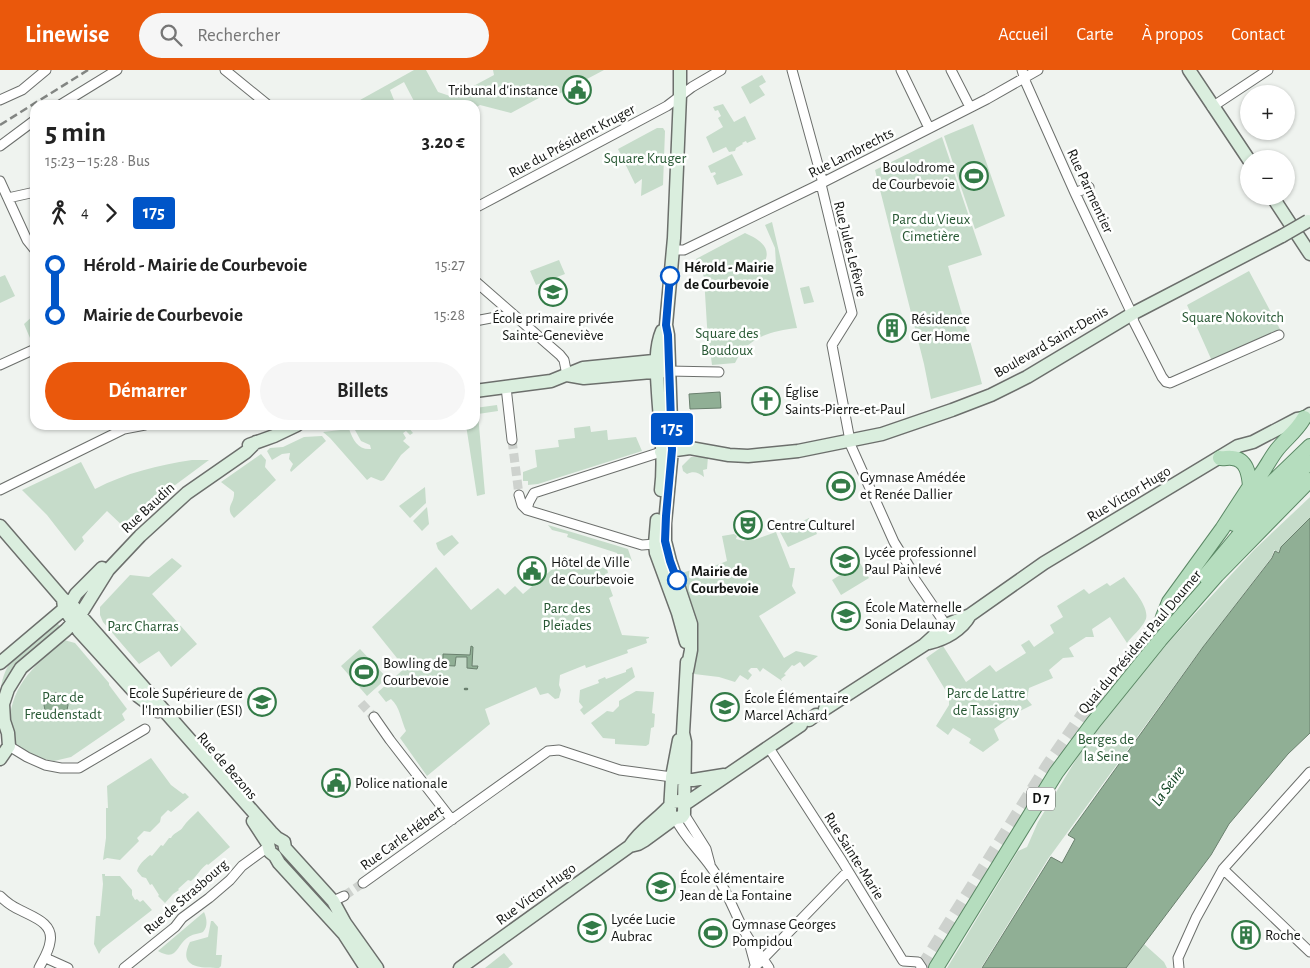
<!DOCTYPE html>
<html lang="fr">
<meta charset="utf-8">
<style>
body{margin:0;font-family:"Alegreya Sans",sans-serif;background:#f6f6f6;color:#222;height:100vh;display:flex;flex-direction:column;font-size:19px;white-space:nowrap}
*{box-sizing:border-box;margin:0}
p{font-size:16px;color:#767676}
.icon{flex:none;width:28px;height:28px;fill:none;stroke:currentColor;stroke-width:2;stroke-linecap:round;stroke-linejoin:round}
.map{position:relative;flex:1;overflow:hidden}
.drawer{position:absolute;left:30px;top:30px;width:450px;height:330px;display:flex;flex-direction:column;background:#fff;border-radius:15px;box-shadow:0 1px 4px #0004}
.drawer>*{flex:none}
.badge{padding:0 10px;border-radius:4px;font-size:18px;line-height:32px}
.tools{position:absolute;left:1240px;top:15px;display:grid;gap:10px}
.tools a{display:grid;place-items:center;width:55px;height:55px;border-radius:50%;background:#fff;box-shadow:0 1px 4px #0004;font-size:25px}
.map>.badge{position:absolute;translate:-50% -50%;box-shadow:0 0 0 2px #fff}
.legs{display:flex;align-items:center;gap:8px;height:55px;padding:0 15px;font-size:16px}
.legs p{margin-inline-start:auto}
.overview{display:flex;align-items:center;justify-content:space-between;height:85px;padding:0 15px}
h1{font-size:28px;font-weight:600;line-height:38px}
.primary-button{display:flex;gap:10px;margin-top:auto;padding:10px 15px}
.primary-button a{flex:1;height:58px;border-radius:30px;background:#ea580c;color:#fff;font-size:20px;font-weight:600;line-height:58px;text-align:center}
.primary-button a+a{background:#f6f6f6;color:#222}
ul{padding:0 15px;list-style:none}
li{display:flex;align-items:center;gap:18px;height:50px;font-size:19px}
li i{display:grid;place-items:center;width:8px;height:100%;margin:0 6px;background:currentColor}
li i::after{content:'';width:12px;height:12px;margin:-6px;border:4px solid;border-radius:50%;background:#fff}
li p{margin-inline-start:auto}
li:first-child i{background:linear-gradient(#0000 50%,currentColor 0)}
li:last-child i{background:linear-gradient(currentColor 50%,#0000 0)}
header{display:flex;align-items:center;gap:30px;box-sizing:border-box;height:70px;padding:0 25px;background:#ea580c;color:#fff}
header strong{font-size:24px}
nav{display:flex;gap:28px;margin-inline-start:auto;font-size:18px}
.search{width:350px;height:45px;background:#f6f6f6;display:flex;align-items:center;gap:12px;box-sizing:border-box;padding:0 18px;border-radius:28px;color:#767676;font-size:19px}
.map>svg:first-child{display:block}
.green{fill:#c6dcca}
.water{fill:#90af95;stroke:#6a806e}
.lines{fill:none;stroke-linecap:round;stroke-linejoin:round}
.stream{stroke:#6a806e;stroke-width:2.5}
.street-tunnel{stroke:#ced2ce;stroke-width:9;stroke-dasharray:9 4.5;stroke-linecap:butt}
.primary-tunnel{stroke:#ced2ce;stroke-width:14;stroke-dasharray:14 7;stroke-linecap:butt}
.street-casing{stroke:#6c6f6c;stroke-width:11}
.secondary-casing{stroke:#6c6f6c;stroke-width:15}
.primary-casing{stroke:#5b8865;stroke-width:16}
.street{stroke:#fff;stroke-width:9}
.secondary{stroke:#daeede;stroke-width:12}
.primary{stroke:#b5ddbe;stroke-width:14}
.rail{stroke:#828582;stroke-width:2.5;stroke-dasharray:8 4;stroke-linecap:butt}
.secondary-bridge-casing{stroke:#6c6f6c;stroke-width:15;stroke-linecap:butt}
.secondary-bridge{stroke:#daeede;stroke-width:12}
.line-1-casing{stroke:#fff;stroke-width:11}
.line-1{stroke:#0055c8;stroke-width:8}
.stop-1-dot{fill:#fff;stroke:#0055c8;stroke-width:2.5}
.labels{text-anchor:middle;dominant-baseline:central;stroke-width:5;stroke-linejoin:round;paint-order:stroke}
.shield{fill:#fefffe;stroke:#595a59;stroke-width:1}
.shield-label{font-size:14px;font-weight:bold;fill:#121412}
.poi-label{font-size:15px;fill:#121412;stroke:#fefffe;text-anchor:start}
.street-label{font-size:15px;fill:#121412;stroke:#fefffe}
.park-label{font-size:15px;fill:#285834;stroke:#fefffe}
.stop-label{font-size:15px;font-weight:bold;fill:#121412;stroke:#fefffe;text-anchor:start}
.water-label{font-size:16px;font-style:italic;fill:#073c1a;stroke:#fefffe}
</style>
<header>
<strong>Linewise</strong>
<div class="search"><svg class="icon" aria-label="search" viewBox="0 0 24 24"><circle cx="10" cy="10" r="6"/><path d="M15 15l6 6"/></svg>Rechercher</div>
<nav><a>Accueil</a><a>Carte</a><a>À propos</a><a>Contact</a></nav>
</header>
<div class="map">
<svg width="1310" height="898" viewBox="0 0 1310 898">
<rect width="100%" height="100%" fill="#eff3ef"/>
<path class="green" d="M414 0H426L438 22 453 27 494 5 493 0H604L553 27 550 22 511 43 480 35 475 38V35H416L404 12 390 20 396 35H351Z
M762 5 766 12 759 16 765 25 750 34 741 17Z
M723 34 734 52 745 46 756 69 747 73 746 71 742 73 743 74 736 78 735 81 729 82 726 77 713 83 706 67 723 57 718 48 721 46 718 40 715 41 713 37Z
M973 54 1005 146 975 159 944 66Z
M657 58H663L665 61 663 115 641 126 642 109 635 114 618 79Z
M942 67 982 185 948 196C959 236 972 275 982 314L931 329 924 294 875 100Z
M732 84 743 105 717 115 713 106 716 104 715 102 711 103 708 96Z
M772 152 797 258C771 261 747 267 735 293L712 295 707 256 704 207 696 189 745 163C756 168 772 176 765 191L770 199 776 194 775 178 765 155Z
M559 190 565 204 536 215 530 201Z
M1249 201 1281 261 1212 291 1187 235Z
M5 205 15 226 0 233V207Z
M809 216 814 232 804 234 800 218Z
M35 244V265L30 268 24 254Z
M497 335 498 341 478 344 485 424 477 426 466 355H475V338Z
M387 356 389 358 407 356 413 363 410 365 406 361 403 363 406 368 403 371 410 377 401 385 384 410 381 411 371 407 367 410 330 368 323 362 349 359C353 370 358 380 371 379L370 375 361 371 355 360Z
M590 356 591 362 607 360 608 370 636 367 642 381 538 414 528 415V411H523V402L537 397 535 380 559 377 558 370 575 368 574 358Z
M322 366 326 371 291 402 290 400 293 394 289 389 290 383 282 384 272 390 267 381 270 378 283 377 304 367Z
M261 384 266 390 265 397 276 410 234 448C224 437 235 434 234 422L221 412Z
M691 387H708L707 399 703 400 704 407C698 402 693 401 687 404L683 401 682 396Z
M192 390H209L159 427 125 458 107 441 82 467 84 471 75 481 47 445 22 420 81 392 95 419C126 403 158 395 192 390Z
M425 417 426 433 410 448 399 436Z
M1310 427V448L1281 477 1279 482 1274 480 1272 487 1199 582 1048 789 981 898H947L1018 781 1027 777 1038 752 1058 719 1085 675 1106 646 1168 573 1254 480Z
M427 437 429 454 422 461 413 451Z
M809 448 817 464 788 477 780 462Z
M548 455 628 479 632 491 625 494 622 486 618 487 617 483 567 467 568 464 552 460Z
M776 462 790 498H795L792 516 796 523 759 546 784 588 796 581 818 586 804 597 800 592 794 596 792 595 784 604 786 605 781 609 782 611 763 598 760 602 757 598H751L748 601 752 605 748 610 740 605 735 612 719 607 694 604 696 575 695 550 682 503 691 500 709 498 727 491 722 466 734 464 737 466 736 469 744 471 745 470 753 468 754 470Z
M452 465 459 473 444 486 438 479 436 473Z
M563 485 607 499 608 503 605 504 613 526 609 528 622 565 649 567V568L646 569 647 573 627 580 628 583 586 598 585 595 560 605 559 615 561 620 559 628 555 629 548 623 540 625 536 617 485 639 490 654 427 706 400 668 406 661C401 650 400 637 391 629L386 632 378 622 405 598 372 557 436 497 471 540 498 518 505 525 515 516 523 524 562 491 561 488Z
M172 488 182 496 152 524 197 574 171 597 159 581 139 594 103 552 100 545V537L130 505 149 507Z
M860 493 869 508 841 525 832 510Z
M1124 507C1131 517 1152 539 1145 551 1141 559 1132 566 1127 573L1110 547 1092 559 1094 567H1086L1069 578 1074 587 1063 588 1049 600 1053 608 1029 618 1027 629 1032 635 1016 643 994 659 999 670 983 682 969 673 971 669 953 658 948 665 936 656 949 635V626L926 588 943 576 966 612 990 595 996 602 1026 583 1021 575 1029 570 1034 577 1054 563 1050 555 1063 547 1057 536 1084 519 1089 524 1107 513 1110 516Z
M56 552 61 557 0 634C0 620 1 609 8 596Z
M64 570 75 573 109 613V615L127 639 122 644 125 650 71 687 54 691 38 688 29 682 10 674C5 621 27 602 64 570Z
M360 579 387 608 367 626 341 596Z
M632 597 635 607 584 645 580 640 583 637 579 632 580 620 599 613 598 610 605 607 606 609 626 602V600Z
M636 621 654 622 652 643 655 644 654 657 651 658 649 674 646 676 615 674V669L603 668 591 653 607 641 613 642 619 636V631Z
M151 688 171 715 183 724 185 723 189 727 171 742 168 740 161 747 160 752 150 762 144 761 137 768 139 771 120 790 107 788 103 790 106 768V738H108L107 716Z
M198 741 230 777 208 795 207 794C200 799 198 805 191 811L188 810 178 819 179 820 173 824 165 833 158 826 159 825 152 814 150 815 146 808 142 807 137 801C139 794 144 790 150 785L152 786 161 775 163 776 169 768H171C174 762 180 762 183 757 187 751 192 747 198 741Z
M102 804H105V806H120L132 820V825L135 830 137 829 140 832 143 830 152 840 102 879 99 884 94 874 96 846H100L103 814Z
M204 842C207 849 208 856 203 862 198 864 192 864 187 868 176 876 177 892 158 881Z
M211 851H213L218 857 216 885H222L221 896 219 898C200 898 177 898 190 872L208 867Z
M1144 874 1164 892 1167 898H1126Z
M504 883 513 894 508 898H485Z"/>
<path class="water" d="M720 322 721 338 690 339 689 324Z
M1310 448V663L1288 684 1229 754 1211 785 1126 898H982L1051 787 1062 793 1075 769 1068 765 1203 577 1272 488 1275 481 1279 483 1281 477Z
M471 576 473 577 472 596H478L477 599 467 598V587H456L455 596 434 595V593H443V584L470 585Z
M44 635a12 12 0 1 1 24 0a12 12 0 1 1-24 0Z"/>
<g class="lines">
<path class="stream" d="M465 619H467"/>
<path class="street-tunnel" d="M512 370 519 425
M361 633 374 647
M344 826 363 813"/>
<path class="primary-tunnel" d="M922 898 1048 696 1083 645 1163 547"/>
<defs>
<path id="street" d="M225 0 268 35
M792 0 823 113
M901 0 929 58
M951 0 970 37
M1022 0 1026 13 1075 123 1132 244 1134 252 1162 307 1166 312 1170 313 1279 265
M0 30 22 20 46 0
M60 35 117 0
M1212 37 1268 0
M0 76 35 50
M0 111 27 170 35 180
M821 114 852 243 832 275 851 376 894 472 912 501 914 508 946 555
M1075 123 1089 117
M8 128 35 122
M475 138 667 36 692 17 721 0
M672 180H684L814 117 987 29 1038 0
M475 211 560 285 564 290 567 305
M475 251 512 244
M0 295 35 279
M668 301 719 302
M506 317 512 370
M0 420 124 359 145 355
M519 425 522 435 527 440 642 475 655 474
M527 440 529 432 534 423 661 382
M374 647 390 670 452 750
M9 676 27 687 45 695 61 698H79L145 659
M769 678 842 791 903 891 918 892 922 898
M684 744 706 779 710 794
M675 748C685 768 699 780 711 797 727 819 734 843 747 866 754 877 762 887 769 898
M1223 799 1310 882
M363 813 548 681 559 680 620 700 672 707
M0 826C6 832 13 837 20 840 33 847 54 853 50 872 49 881 43 890 39 898
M333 831 344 826
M749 872 756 898
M46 886 48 889 68 898
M124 898 175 857 182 848 209 828 230 810 242 796 268 777
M754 898 848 801
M1179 898 1178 888 1196 848 1223 799 1310 702"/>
<path id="secondary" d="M680 0V25L674 168 666 255 668 265 672 380 665 453V471L670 491 691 554V580L687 601
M1189 0 1249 90
M1272 126 1310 184
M567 305 584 308 663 301
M475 321 551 311 583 298 664 290
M249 375 274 366 297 355
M661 382 690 378 729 385 748 386 798 381 882 364 952 340 991 325 1027 307 1132 244 1282 166
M661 420C665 389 660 355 658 323 657 304 654 280 662 261
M657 450 655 474 656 483 678 543 686 572
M0 456 63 529 71 533 80 545 271 762 277 768 284 772 285 778 333 831 345 853 377 898
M63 529 64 538 79 561 138 626 158 641
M929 573C945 569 962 560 970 545
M0 593 71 533 76 524 102 498
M825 639 924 575 946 555 970 545 1044 493 1238 376 1253 372 1297 349 1304 348 1310 344
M809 650 816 645
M0 689 9 676 8 663 4 651 3 634 8 619 21 598 66 560 80 545 108 500 140 466 187 423 246 382 256 372
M677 708 693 710 724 705
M685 734 801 655
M670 741 672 707 679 670
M253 751 268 774 270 782 275 786 279 793 344 864 366 898
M630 776 638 774 645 770 675 748 682 747 684 744 685 672 683 663 687 592
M460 898 630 776C641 758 661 748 673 732L679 731 685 734"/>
<path id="primary" d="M1220 388C1224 389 1228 387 1232 388 1247 389 1249 405 1250 416
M1234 454 1257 427 1310 376
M1205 506 1250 452 1310 392
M1163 547 1169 532 1222 459 1250 416C1262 407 1267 393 1276 381 1284 370 1297 361 1304 348
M936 898 1056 703 1093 653 1160 570 1217 505 1310 410"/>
</defs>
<use href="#street" class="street-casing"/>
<use href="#secondary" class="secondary-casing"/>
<use href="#primary" class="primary-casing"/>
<use href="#street" class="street"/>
<use href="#secondary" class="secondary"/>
<use href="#primary" class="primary"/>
<path class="rail" d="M0 55 88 0"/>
<defs>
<path id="secondary-bridge" d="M1282 166 1308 151"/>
</defs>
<use href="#secondary-bridge" class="secondary-bridge-casing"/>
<use href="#secondary-bridge" class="secondary-bridge"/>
</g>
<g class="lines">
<defs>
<path id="line-1" d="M670 206 666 255 668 265 672 380 666 446 665 471 670 491 677 510"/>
</defs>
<use href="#line-1" class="line-1-casing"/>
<use href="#line-1" class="line-1"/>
</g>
<defs>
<symbol id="civic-ring" viewBox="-11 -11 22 22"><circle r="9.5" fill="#fefffe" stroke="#337b47" stroke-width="1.5"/><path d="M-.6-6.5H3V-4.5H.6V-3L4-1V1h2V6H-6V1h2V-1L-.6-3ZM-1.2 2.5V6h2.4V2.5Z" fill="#337b47"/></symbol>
<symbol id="stadium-ring" viewBox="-11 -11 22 22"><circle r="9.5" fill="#fefffe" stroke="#337b47" stroke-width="1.5"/><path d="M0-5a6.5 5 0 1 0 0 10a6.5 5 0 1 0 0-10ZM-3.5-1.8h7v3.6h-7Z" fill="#337b47"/></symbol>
<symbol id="school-ring" viewBox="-11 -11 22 22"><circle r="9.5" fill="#fefffe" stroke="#337b47" stroke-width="1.5"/><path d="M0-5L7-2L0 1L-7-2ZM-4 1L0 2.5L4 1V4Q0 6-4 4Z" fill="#337b47"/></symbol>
<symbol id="building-ring" viewBox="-11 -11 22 22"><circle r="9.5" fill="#fefffe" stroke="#337b47" stroke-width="1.5"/><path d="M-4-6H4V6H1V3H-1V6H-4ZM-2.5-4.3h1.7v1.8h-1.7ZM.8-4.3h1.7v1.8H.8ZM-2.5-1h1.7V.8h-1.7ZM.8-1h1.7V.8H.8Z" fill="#337b47"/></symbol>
<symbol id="church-ring" viewBox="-11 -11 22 22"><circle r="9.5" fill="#fefffe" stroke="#337b47" stroke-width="1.5"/><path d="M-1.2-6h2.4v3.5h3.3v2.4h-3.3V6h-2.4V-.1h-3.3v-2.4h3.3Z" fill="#337b47"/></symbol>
<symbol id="theatre-ring" viewBox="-11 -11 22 22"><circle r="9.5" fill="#fefffe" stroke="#337b47" stroke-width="1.5"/><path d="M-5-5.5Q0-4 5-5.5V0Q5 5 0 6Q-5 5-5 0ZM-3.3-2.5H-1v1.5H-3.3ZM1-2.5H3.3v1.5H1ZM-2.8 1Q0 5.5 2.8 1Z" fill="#337b47"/></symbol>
<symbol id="university-ring" viewBox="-11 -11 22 22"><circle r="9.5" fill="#fefffe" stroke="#337b47" stroke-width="1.5"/><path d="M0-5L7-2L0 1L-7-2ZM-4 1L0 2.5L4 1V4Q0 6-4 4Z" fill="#337b47"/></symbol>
</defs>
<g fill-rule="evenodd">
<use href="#civic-ring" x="561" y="4" width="32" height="32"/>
<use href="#stadium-ring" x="958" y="90" width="32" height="32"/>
<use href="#school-ring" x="537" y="206" width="32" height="32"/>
<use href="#building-ring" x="876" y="242" width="32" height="32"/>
<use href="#church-ring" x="750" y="315" width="32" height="32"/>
<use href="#stadium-ring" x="825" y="400" width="32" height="32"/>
<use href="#theatre-ring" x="732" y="439" width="32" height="32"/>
<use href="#school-ring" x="829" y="475" width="32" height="32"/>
<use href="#civic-ring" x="516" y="485" width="32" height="32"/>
<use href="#school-ring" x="830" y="530" width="32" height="32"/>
<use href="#stadium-ring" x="348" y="586" width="32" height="32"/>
<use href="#university-ring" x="246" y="616" width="32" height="32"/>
<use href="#school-ring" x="709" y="621" width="32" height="32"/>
<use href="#civic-ring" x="320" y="697" width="32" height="32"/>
<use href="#school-ring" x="645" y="801" width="32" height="32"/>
<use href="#school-ring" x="576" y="842" width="32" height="32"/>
<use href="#stadium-ring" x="697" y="847" width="32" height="32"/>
<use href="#building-ring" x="1230" y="849" width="32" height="32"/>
</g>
<g class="stop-1-dot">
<circle cx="670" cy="206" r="9"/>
<circle cx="677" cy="510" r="9"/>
</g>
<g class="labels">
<rect class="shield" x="1027" y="717.5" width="28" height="23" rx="4"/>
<g class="shield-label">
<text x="1041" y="729">D 7</text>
</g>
<g class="poi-label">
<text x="558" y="20" text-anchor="end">Tribunal d'instance</text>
<text x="955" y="97" text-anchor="end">Boulodrome<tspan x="955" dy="17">de Courbevoie</tspan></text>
<text x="553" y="248" text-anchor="middle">École primaire privée<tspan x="553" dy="17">Sainte-Geneviève</tspan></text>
<text x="911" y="249">Résidence<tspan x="911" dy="17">Ger Home</tspan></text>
<text x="785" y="322">Église<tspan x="785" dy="17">Saints-Pierre-et-Paul</tspan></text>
<text x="860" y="407">Gymnase Amédée<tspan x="860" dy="17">et Renée Dallier</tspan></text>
<text x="767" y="455">Centre Culturel</text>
<text x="864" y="482">Lycée professionnel<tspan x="864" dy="17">Paul Painlevé</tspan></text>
<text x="551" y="492">Hôtel de Ville<tspan x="551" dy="17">de Courbevoie</tspan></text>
<text x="865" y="537">École Maternelle<tspan x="865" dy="17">Sonia Delaunay</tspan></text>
<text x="383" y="593">Bowling de<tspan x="383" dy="17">Courbevoie</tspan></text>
<text x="243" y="623" text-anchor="end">Ecole Supérieure de<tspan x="243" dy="17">l'Immobilier (ESI)</tspan></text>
<text x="744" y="628">École Élémentaire<tspan x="744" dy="17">Marcel Achard</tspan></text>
<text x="355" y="713">Police nationale</text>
<text x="680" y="808">École élémentaire<tspan x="680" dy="17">Jean de La Fontaine</tspan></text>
<text x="611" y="849">Lycée Lucie<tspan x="611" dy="17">Aubrac</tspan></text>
<text x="732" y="854">Gymnase Georges<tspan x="732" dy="17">Pompidou</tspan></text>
<text x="1265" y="865">Roche</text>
</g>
<g class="street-label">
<text transform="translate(572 71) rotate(-28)">Rue du Président Kruger</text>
<text transform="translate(851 83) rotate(-27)">Rue Lambrechts</text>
<text transform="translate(1090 121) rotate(65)">Rue Parmentier</text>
<text transform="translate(850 179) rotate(76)">Rue Jules Lefèvre</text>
<text transform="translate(1051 272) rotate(-30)">Boulevard Saint-Denis</text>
<text transform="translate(1129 424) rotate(-31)">Rue Victor Hugo</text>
<text transform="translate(148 438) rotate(-43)">Rue Baudin</text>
<text transform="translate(1140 572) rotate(-50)">Quai du Président Paul Doumer</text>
<text transform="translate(227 696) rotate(49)">Rue de Bezons</text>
<text transform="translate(402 768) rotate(-36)">Rue Carle Hébert</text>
<text transform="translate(854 786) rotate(58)">Rue Sainte-Marie</text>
<text transform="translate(536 824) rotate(-36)">Rue Victor Hugo</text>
<text transform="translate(186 827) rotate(-41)">Rue de Strasbourg</text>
</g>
<g class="park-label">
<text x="645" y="88">Square Kruger</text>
<text x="931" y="149">Parc du Vieux<tspan x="931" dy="17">Cimetière</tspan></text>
<text x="1233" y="247">Square Nokovitch</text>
<text x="727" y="263">Square des<tspan x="727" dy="17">Boudoux</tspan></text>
<text x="567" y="538">Parc des<tspan x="567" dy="17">Pleïades</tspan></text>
<text x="143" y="556">Parc Charras</text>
<text x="986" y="623">Parc de Lattre<tspan x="986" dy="17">de Tassigny</tspan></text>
<text x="63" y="627">Parc de<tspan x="63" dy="17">Freudenstadt</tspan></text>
<text x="1106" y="669">Berges de<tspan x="1106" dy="17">la Seine</tspan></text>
</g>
<g class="stop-label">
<text x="684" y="197">Hérold - Mairie<tspan x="684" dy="17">de Courbevoie</tspan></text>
<text x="691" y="501">Mairie de<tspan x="691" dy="17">Courbevoie</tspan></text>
</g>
<g class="water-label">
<text transform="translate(1168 716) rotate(-54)">La Seine</text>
</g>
</g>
</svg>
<div class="tools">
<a>+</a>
<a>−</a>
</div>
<b class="badge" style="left:672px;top:359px;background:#0055c8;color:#fff">175</b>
<section class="drawer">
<div class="overview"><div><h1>5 min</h1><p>15:23 – 15:28 · Bus</p></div><b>3.20 €</b></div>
<div class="legs"><svg class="icon" aria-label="walk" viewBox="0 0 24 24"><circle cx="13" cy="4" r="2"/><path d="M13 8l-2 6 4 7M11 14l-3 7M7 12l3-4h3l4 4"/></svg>4<svg class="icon" aria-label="forward" viewBox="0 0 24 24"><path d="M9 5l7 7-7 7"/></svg><b class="badge" style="background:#0055c8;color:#fff">175</b></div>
<ul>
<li><i style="color:#0055c8"></i><b>Hérold - Mairie de Courbevoie</b><p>15:27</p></li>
<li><i style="color:#0055c8"></i><b>Mairie de Courbevoie</b><p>15:28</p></li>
</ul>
<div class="primary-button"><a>Démarrer</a><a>Billets</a></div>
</section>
</div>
